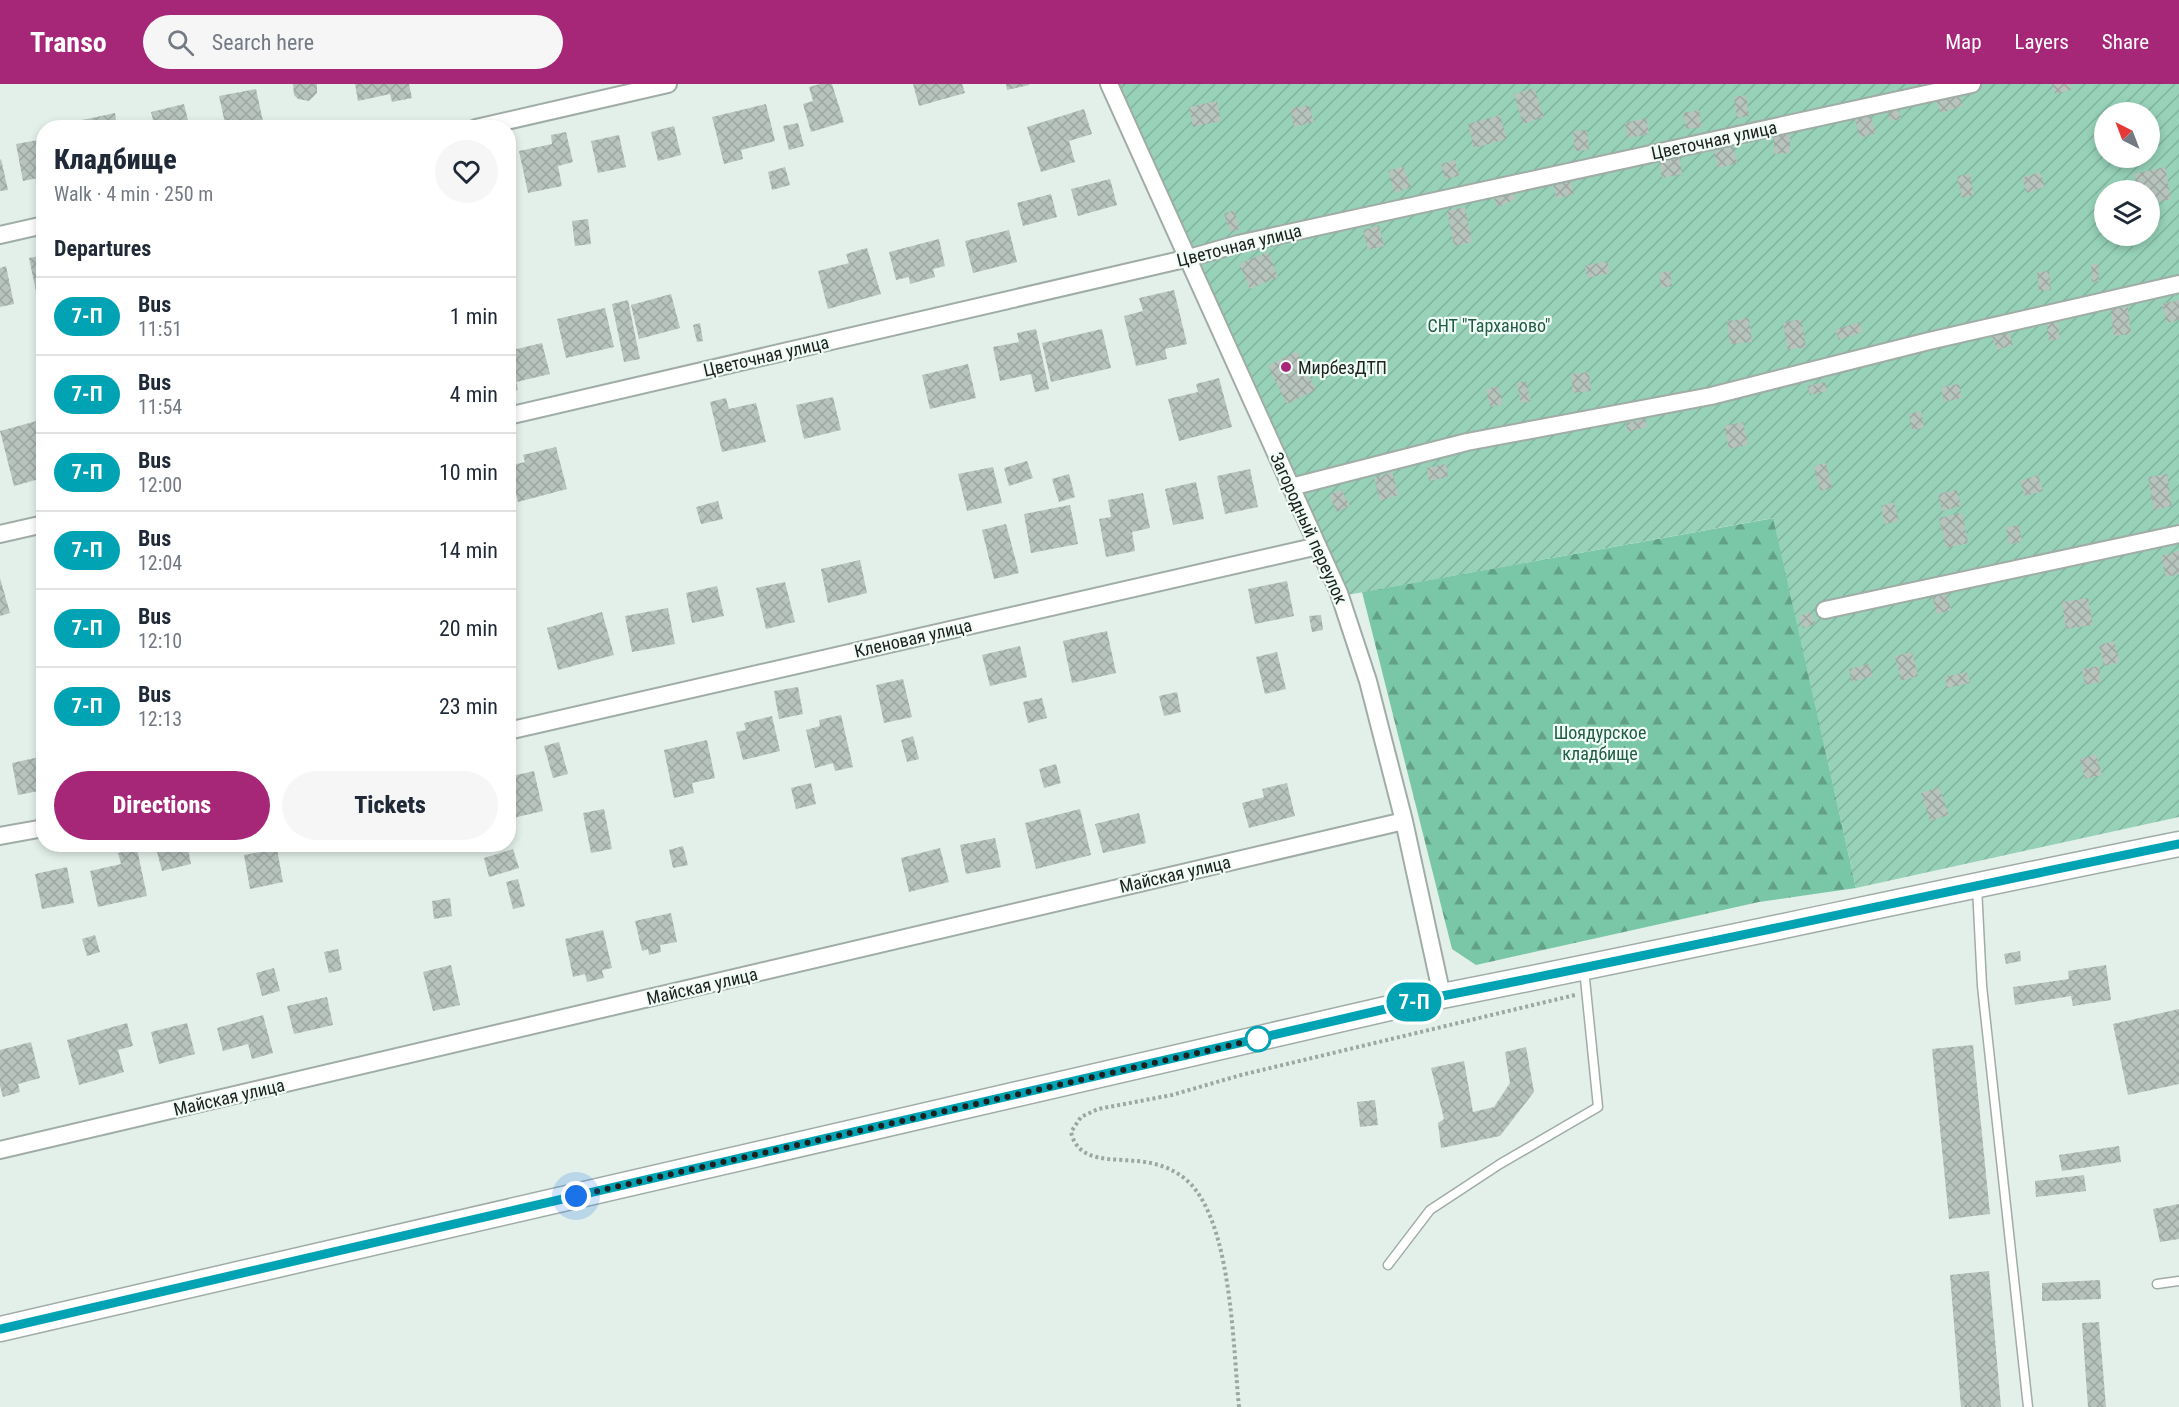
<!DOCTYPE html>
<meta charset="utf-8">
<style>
body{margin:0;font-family:"Roboto Condensed",sans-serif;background:#f6f6f7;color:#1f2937;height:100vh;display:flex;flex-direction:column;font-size:22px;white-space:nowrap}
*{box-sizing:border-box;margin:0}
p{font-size:20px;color:#747a83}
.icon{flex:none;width:33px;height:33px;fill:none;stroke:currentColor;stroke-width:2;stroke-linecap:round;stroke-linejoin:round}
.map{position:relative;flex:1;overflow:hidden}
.drawer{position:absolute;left:36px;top:36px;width:480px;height:732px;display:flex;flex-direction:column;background:#fff;border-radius:24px;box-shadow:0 3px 9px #0003}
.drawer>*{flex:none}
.badge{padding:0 12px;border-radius:20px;font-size:21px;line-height:39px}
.needle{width:39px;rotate:318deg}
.tools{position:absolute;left:2094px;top:18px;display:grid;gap:12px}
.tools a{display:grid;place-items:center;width:66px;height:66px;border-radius:50%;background:#fff;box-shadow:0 3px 9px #0003;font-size:30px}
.you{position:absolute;width:30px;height:30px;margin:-15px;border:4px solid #fff;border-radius:50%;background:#1a73e8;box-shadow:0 0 0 9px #1a73e833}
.map>.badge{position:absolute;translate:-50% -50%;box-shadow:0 0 0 3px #fff}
h2{padding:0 18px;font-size:22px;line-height:54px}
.round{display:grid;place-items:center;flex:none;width:63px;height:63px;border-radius:32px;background:#f6f6f7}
.overview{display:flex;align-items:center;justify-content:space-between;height:102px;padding:0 18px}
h1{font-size:28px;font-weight:800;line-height:45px}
.primary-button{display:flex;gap:12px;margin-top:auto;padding:12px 18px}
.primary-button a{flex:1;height:69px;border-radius:36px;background:#a62778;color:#fff;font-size:24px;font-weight:800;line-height:69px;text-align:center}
.primary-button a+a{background:#f6f6f7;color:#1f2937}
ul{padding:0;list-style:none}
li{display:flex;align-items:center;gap:18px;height:78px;padding:0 18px;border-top:2px solid #e0e1e3}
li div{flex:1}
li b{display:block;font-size:22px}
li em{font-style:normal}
li .badge{min-width:66px;font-weight:700;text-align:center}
header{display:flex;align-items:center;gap:36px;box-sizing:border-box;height:84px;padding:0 30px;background:#a62778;color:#fff}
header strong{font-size:28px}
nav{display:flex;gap:33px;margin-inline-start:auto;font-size:21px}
.search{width:420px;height:54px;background:#f6f6f7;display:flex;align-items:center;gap:15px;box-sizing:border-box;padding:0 21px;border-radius:33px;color:#747a83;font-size:22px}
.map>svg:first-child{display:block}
.forest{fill:url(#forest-firs)}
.garden{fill:url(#garden-furrows);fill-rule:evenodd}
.building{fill:url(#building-cross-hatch)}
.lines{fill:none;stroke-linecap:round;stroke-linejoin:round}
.service-casing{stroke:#a0aca6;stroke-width:11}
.minor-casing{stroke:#a0aca6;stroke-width:20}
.secondary-casing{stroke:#a0aca6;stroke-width:27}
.path{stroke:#9da7a2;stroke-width:4;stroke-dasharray:3 3;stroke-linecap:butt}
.service{stroke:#fff;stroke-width:8}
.minor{stroke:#fff;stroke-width:16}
.secondary{stroke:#fff;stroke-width:24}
.line-casing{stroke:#fff;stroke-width:14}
.line{stroke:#00a3b4;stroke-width:9}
.walk{stroke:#1d211f;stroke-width:6;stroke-dasharray:0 10.8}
.poi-dot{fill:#a62778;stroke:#f0fdf7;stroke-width:2}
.stop-dot{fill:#fff;stroke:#00a3b4;stroke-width:3}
.labels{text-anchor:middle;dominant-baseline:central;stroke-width:4.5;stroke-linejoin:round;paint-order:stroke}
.street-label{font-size:18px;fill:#1d211f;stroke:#f0fdf7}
.park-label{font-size:18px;fill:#205c47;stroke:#f0fdf7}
.poi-label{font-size:18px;fill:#1d211f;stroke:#f0fdf7;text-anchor:start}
</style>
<header>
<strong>Transo</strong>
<div class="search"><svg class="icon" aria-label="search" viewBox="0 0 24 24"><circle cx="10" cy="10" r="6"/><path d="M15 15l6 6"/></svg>Search here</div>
<nav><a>Map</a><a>Layers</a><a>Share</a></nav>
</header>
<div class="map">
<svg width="2179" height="1323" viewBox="0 0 2179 1323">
<defs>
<pattern id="forest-firs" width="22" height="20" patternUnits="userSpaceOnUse" patternTransform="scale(1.5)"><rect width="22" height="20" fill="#7ac7a7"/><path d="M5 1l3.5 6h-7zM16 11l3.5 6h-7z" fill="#63a187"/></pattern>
<pattern id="garden-furrows" width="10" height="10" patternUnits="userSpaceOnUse" patternTransform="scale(1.5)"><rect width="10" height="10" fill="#96d1b8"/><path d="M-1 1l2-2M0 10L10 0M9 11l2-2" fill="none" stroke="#81b39e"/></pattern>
<pattern id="building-cross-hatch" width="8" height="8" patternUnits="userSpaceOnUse" patternTransform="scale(1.5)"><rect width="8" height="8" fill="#b7c3bd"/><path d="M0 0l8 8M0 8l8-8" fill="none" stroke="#9da7a2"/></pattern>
</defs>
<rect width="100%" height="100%" fill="#e3f0ea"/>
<path class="forest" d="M1774 434 1856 804 1759 818 1476 881 1452 865 1362 508Z"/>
<path class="garden" d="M1113 0H2179V733L1856 804 1773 434 1347 511ZM2104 28H2150V74H2104ZM2104 106H2150V152H2104Z"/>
<path class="building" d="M293 0H317V9L309 17 298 15 294 11Z
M355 0H409L412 14 392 18 390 10 358 17Z
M820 0H832L844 38 811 48 803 20 813 17 809 3Z
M913 0H962L965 9 919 22Z
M1006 0H1029V1L1007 6Z
M2052 0H2070L2071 6 2055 10Z
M1534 4 1544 33 1523 40 1514 10Z
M256 5 264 42 226 44 219 12Z
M1958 7 1963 22 1941 29 1936 15Z
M1746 11 1749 32 1737 34 1734 13Z
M1217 17 1221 37 1193 43 1189 23Z
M184 20 190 44H155L151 28Z
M766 20 775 57 741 66 743 75 724 80 712 33Z
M1309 21 1314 38 1294 43 1290 25Z
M1898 21 1901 35 1890 37 1887 23Z
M1084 25 1092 50 1069 57 1075 78 1041 88 1027 43Z
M1699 26 1702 43 1686 45 1683 29Z
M115 29 117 44H80L78 37Z
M1500 31 1507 55 1474 64 1468 40Z
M1870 31 1876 49 1860 54 1855 35Z
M1646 34 1649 50 1628 54 1625 39Z
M798 39 804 62 789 66 783 42Z
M674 42 681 71 658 77 651 48Z
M1587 46 1589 66 1575 67 1573 47Z
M566 48 573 78 558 82 562 102 528 109 519 67 552 60 551 51Z
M619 51 626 83 598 89 591 57Z
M1774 51H1790V69L1774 70Z
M44 55V93L23 97 16 60Z
M1733 62 1737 79 1718 84 1714 67Z
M1679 71 1682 90 1662 94 1659 74Z
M1 75 8 106 0 107V76Z
M1455 76 1459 92 1445 95 1441 80Z
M1403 82 1411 103 1395 109 1388 87Z
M785 83 790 101 772 106 768 88Z
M2165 83 2171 115 2150 120V106H2138L2134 90Z
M2040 88 2045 103 2027 109 2022 94Z
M1970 90 1974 111 1962 114 1957 92Z
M1570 94 1574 110 1557 115 1553 99Z
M1110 95 1117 121 1078 132 1071 105Z
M1512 107 1516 115 1498 123 1494 115Z
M1051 110 1057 133 1023 142 1017 119Z
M1465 123 1472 158 1454 162 1447 127Z
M1234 126 1240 145 1230 148 1224 130Z
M588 135 591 160 575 162 572 137Z
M1379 141 1384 162 1368 166 1363 146Z
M1009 146 1017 178 973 189 965 157Z
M939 155 945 182 933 185 935 193 910 200 909 193 896 196 889 168Z
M867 164 881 210 828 225 818 187 849 179 846 170Z
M1268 168 1278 193 1250 205 1239 180Z
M44 171V205L36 207 29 174Z
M1607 177 1610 189 1587 194 1585 182Z
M2091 180H2098L2099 197 2092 198Z
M6 182 14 220 0 223V184Z
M1670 187 1672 202 1661 204 1659 189Z
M2049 187 2051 206 2039 207 2037 188Z
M1174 206 1187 260 1165 265 1167 275 1136 282 1124 232 1143 227 1139 214Z
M671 210 680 244 639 255 631 221Z
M628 216 640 275 624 278 612 220Z
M2179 216V236L2167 239 2162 220Z
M2128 223 2131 250 2114 252 2111 225Z
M605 224 614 263 566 274 557 235Z
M1749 234 1752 258 1730 260 1727 237Z
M2057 234 2060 255 2049 257 2046 236Z
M1801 235 1806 263 1788 266 1783 239Z
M1859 238 1863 248 1839 256 1835 246Z
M700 239 703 257 697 258 693 241Z
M2007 243 2013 261 1997 266 1991 249Z
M1036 245 1049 305 1035 308 1031 290 1000 297 993 263 1019 258 1017 249Z
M1102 245 1111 284 1051 298 1042 259Z
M542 259 550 290 516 298 518 306 508 308V267Z
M1297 267 1316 306 1287 320 1268 282Z
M968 280 976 314 930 325 922 291Z
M1589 288 1591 307 1573 309 1571 290Z
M1219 294 1232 343 1179 357 1168 315 1198 308 1196 300Z
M1526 297 1531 317 1521 319 1517 299Z
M1825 298 1827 307 1810 311 1808 302Z
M1959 300 1962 314 1944 318 1941 303Z
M1498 302 1503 320 1490 323 1486 305Z
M833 313 841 346 804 355 796 321Z
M726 314 729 325 756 319 766 358 722 368 710 318Z
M1921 327 1924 344 1912 346 1909 330Z
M44 335V379L40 380 43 394 14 402 0 347Z
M1645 335 1647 343 1628 348 1626 339Z
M1743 338 1748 361 1729 365 1724 342Z
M556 363 567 405 518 418 509 382 525 378 523 371Z
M1027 377 1033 394 1009 402 1004 384Z
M1826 379 1832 404 1820 407 1814 382Z
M1446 380 1448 393 1429 397 1427 384Z
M993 383 1002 419 967 427 958 390Z
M1250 385 1258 423 1225 430 1217 392Z
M1392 388 1399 411 1380 417 1374 394Z
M1069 390 1075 413 1059 418 1052 395Z
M2167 390 2172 422 2154 426 2148 393Z
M2038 391 2043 407 2025 412 2020 397Z
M1196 398 1204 435 1173 441 1165 405Z
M1341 405 1350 422 1337 428 1329 411Z
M1957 406 1961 422 1942 427 1938 410Z
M1143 409 1150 444 1132 448 1135 467 1106 473 1099 435 1111 433 1108 416Z
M718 417 723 435 701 440 696 423Z
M1894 418 1899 437 1885 440 1881 422Z
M1070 421 1078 460 1031 469 1024 430Z
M1962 429 1968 459 1946 464 1939 434Z
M1006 440 1019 489 994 495 982 446Z
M2019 441 2022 458 2009 460 2006 443Z
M2179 467V490L2166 493 2161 472Z
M860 476 867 509 828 519 821 485Z
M0 494 10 529 0 532Z
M1287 497 1294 532 1255 540 1248 505Z
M785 498 795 538 766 545 756 504Z
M717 502 724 532 692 539 686 509Z
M1946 508 1951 526 1937 530 1932 512Z
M2088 514 2093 541 2066 545 2062 518Z
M668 524 675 560 632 568 625 532Z
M602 528 614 571 558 586 547 544Z
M1811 528 1815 540 1803 544 1799 532Z
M1321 531 1323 546 1312 548 1309 532Z
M1107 547 1116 589 1072 599 1063 557Z
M2114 557 2120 578 2104 582 2099 561Z
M1020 562 1027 593 990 602 982 571Z
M1277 568 1286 605 1265 610 1256 573Z
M1912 568 1918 592 1901 597 1895 572Z
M1869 580 1873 592 1852 598 1849 585Z
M2099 582 2101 598 2085 601 2082 585Z
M1967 588 1970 599 1947 604 1945 593Z
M903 595 912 633 884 639 876 601Z
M798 603 803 630 779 635 774 607Z
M1177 608 1181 628 1164 632 1159 612Z
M1042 614 1047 634 1028 639 1023 618Z
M841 631 853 683 835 687 833 679 815 684 806 646 820 642 819 636Z
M772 632 780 667 743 676 736 648 746 646 744 639Z
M913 652 919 675 907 678 901 656Z
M707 656 715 694 692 699 694 709 674 714 664 666Z
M559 658 568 690 553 694 544 662Z
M2096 670 2102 691 2085 695 2080 675Z
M44 672V706L18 711 12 679Z
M1056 680 1061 699 1044 704 1039 685Z
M534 687 543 727 513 734 508 713V693Z
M811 699 816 720 796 725 791 704Z
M1287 699 1295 732 1249 744 1242 719 1264 713 1262 705Z
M1939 703 1949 731 1930 737 1921 709Z
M604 725 612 765 591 769 583 729Z
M1080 725 1091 771 1036 785 1025 739Z
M1139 729 1146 759 1103 769 1095 740Z
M995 754 1001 783 966 790 960 761Z
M155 760H187L191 780 162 787Z
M329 760H354L355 763 331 768Z
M683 762 688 781 673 784 669 766Z
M940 764 949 798 909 808 901 774Z
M137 765 147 812 98 823 90 787 121 780 118 769Z
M277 765 283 798 250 805 244 771Z
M513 765 519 784 489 793 484 774Z
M67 783 74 819 42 825 35 790Z
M518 795 525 822 513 825 506 798Z
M450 814 452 832 434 835 432 817Z
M671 829 677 858 660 861 661 868 649 871 648 865 642 867 635 837Z
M603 846 612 884 602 886 604 894 587 898 585 890 573 893 565 855Z
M95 851 100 868 87 872 82 855Z
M338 865 342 886 329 889 324 868Z
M2020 867 2021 877 2006 880 2004 870Z
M451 881 460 921 433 927 423 888Z
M2106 881 2111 916 2073 922 2071 912 2015 921 2013 903 2069 895 2068 887Z
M274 884 280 907 262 912 256 889Z
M327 913 333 941 294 950 287 922Z
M2179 925V1000L2128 1011 2113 940Z
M263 931 273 969 252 975 248 960 223 967 217 944Z
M127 939 133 962 118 966 124 988 79 1001 67 956Z
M187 939 195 970 159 980 151 948Z
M31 958 40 994 18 1000 20 1008 3 1013 0 1002V966Z
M1973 961 1990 1130 1949 1135 1932 965Z
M1526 963 1534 1008 1500 1052 1441 1064 1438 1039 1444 1035 1431 984 1464 977 1473 1028 1494 1023 1510 999 1505 968Z
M1375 1016 1378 1041 1360 1043 1357 1018Z
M2119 1062 2121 1078 2062 1087 2059 1071Z
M2084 1091 2086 1107 2036 1113 2035 1097Z
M2179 1120V1155L2160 1158 2153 1125Z
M1989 1187 2001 1323H1961L1950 1191Z
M2100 1196 2101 1215 2042 1217V1199Z
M2099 1238 2106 1323H2088L2082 1239Z"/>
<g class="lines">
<defs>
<path id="service" d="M1977 803 1982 902 2028 1323
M1388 1181 1430 1126 1500 1080 1598 1023 1584 885
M2157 1200 2179 1197"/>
<path id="minor" d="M1109 0 1339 509 1368 597 1404 737 1442 912
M476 44 668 0
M0 151 44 141
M508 332 1189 174 1238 160 1972 0
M1291 403 1467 358 1711 312 1929 257 2179 200
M0 450 44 440
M1825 526 2179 450
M508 647 1318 462
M0 752 44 744
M0 1066 1404 737"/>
<path id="secondary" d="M0 1245 1442 912C1688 864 1933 809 2179 760"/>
</defs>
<use href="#service" class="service-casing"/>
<use href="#minor" class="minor-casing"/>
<use href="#secondary" class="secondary-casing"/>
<path class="path" d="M1239 1323C1233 1263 1232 1153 1195 1105 1181 1087 1158 1078 1135 1077 1110 1074 1078 1079 1071 1048L1081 1033 1098 1025 1172 1011 1241 991 1575 911"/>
<use href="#service" class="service"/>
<use href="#minor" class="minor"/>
<use href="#secondary" class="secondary"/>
</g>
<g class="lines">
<defs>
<path id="line" d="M0 1245 1442 912C1688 864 1933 810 2179 760"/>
</defs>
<use href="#line" class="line-casing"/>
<use href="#line" class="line"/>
<path class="walk" d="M576 1112 1258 955"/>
</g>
<circle class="poi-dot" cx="1286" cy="283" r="6"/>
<circle class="stop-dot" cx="1258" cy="955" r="12"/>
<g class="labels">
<g class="street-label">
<text transform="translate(1714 56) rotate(-12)">Цветочная улица</text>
<text transform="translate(1239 161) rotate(-14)">Цветочная улица</text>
<text transform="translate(766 272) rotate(-13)">Цветочная улица</text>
<text transform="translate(1309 444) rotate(66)">Загородный переулок</text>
<text transform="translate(913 554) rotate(-13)">Кленовая улица</text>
<text transform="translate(1175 790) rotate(-13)">Майская улица</text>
<text transform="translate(702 902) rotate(-13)">Майская улица</text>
<text transform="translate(229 1013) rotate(-13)">Майская улица</text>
</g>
<g class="park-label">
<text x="1489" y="241">СНТ "Тарханово"</text>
<text x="1600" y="648">Шоядурское<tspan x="1600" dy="21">кладбище</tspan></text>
</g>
<g class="poi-label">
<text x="1298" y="283">МирбезДТП</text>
</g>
</g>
</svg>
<div class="tools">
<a><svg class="needle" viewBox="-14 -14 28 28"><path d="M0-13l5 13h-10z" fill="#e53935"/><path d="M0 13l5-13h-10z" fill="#747a83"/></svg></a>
<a><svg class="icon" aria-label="layers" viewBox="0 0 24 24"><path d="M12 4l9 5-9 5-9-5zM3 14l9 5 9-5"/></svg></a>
</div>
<div class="you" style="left:576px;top:1112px"></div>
<b class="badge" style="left:1414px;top:918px;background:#00a3b4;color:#fff">7-П</b>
<section class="drawer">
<div class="overview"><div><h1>Кладбище</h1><p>Walk · 4 min · 250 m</p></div><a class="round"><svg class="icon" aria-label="heart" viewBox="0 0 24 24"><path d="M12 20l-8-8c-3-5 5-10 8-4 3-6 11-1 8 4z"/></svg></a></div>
<h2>Departures</h2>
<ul>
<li><span class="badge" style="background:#00a3b4;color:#fff">7-П</span><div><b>Bus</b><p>11:51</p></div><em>1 min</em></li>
<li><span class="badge" style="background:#00a3b4;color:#fff">7-П</span><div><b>Bus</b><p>11:54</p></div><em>4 min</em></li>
<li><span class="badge" style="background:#00a3b4;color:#fff">7-П</span><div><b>Bus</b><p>12:00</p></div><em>10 min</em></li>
<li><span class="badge" style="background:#00a3b4;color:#fff">7-П</span><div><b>Bus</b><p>12:04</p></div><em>14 min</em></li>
<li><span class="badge" style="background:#00a3b4;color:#fff">7-П</span><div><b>Bus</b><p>12:10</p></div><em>20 min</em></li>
<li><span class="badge" style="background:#00a3b4;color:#fff">7-П</span><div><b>Bus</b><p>12:13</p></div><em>23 min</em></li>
</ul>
<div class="primary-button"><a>Directions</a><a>Tickets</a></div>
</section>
</div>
